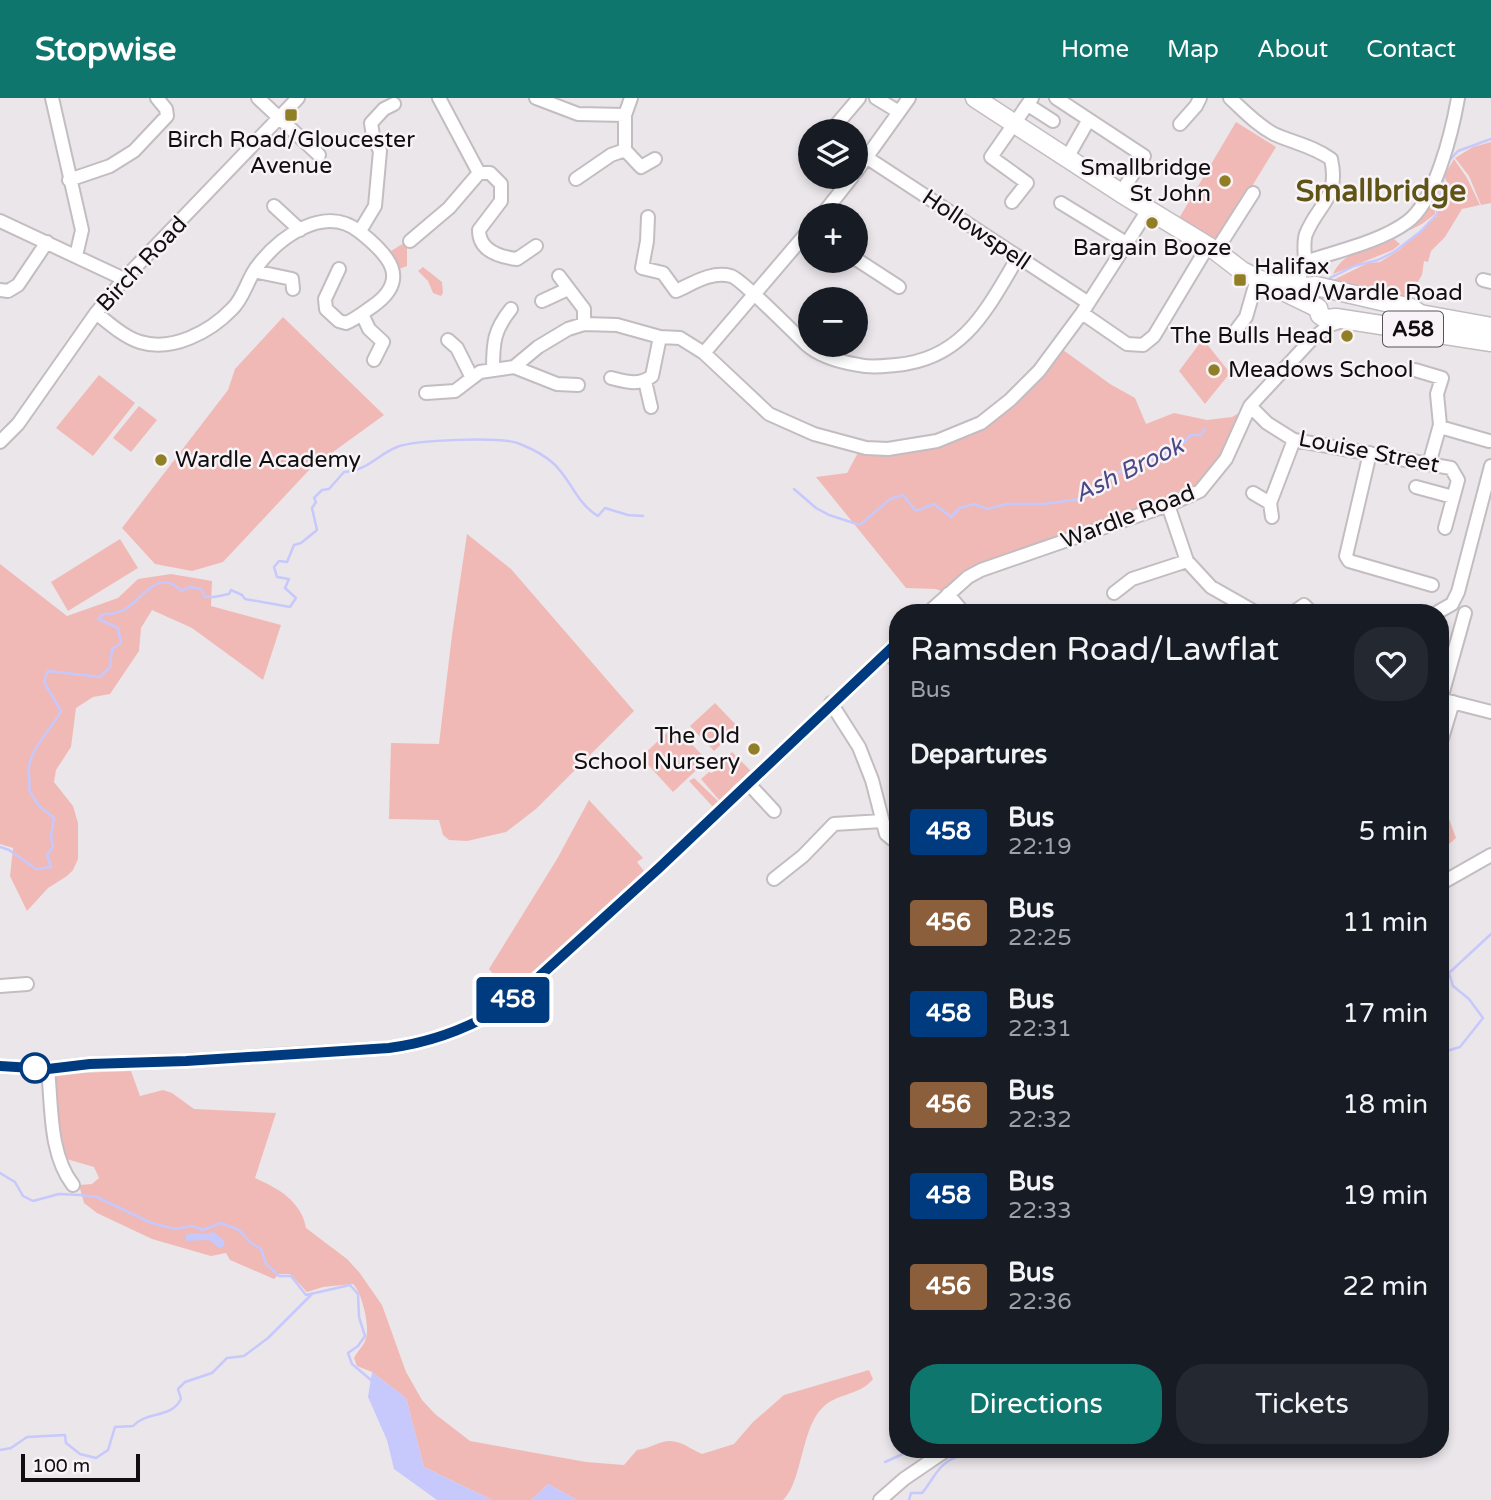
<!DOCTYPE html>
<meta charset="utf-8">
<style>
body{margin:0;font-family:"Varela Round",sans-serif;background:#242831;color:#f1f3f6;height:100vh;display:flex;flex-direction:column;font-size:26px;white-space:nowrap}
*{box-sizing:border-box;margin:0}
p{font-size:23px;color:#9ea1a6}
.icon{flex:none;width:38px;height:38px;fill:none;stroke:currentColor;stroke-width:2;stroke-linecap:round;stroke-linejoin:round}
.map{position:relative;flex:1;overflow:hidden}
.side{position:absolute;left:889px;top:506px;width:560px;height:854px;display:flex;flex-direction:column;background:#171b24;border-radius:28px;box-shadow:0 4px 10px #0003}
.side>*{flex:none}
.badge{padding:0 14px;border-radius:5px;font-size:24px;line-height:46px}
.controls{position:absolute;left:798px;top:21px;display:grid;gap:14px}
.controls a{display:grid;place-items:center;width:70px;height:70px;border-radius:50%;background:#171b24;box-shadow:0 4px 10px #0003;font-size:35px}
.scale{position:absolute;left:21px;bottom:18px;width:119px;box-sizing:border-box;padding-left:7px;border:4px solid #100e0f;border-top:0;font-size:19px;line-height:24px;white-space:nowrap;color:#100e0f;-webkit-text-stroke:5px #f8f3f7;paint-order:stroke}
.map>.badge{position:absolute;translate:-50% -50%;box-shadow:0 0 0 4px #fff}
h2{padding:0 21px;font-size:26px;line-height:63px}
.round{display:grid;place-items:center;flex:none;width:74px;height:74px;border-radius:28px;background:#242831}
.overview{display:flex;align-items:center;justify-content:space-between;height:119px;padding:0 21px}
h1{font-size:33px;font-weight:600;line-height:52px}
.button{display:flex;gap:14px;margin-top:auto;padding:14px 21px}
.button a{flex:1;height:80px;border-radius:28px;background:#0f766e;color:#fff;font-size:28px;font-weight:600;line-height:80px;text-align:center}
.button a+a{background:#242831;color:#f1f3f6}
ul{padding:0;list-style:none}
li{display:flex;align-items:center;gap:21px;height:91px;padding:0 21px}
li div{flex:1}
li b{display:block;font-size:26px}
li em{font-style:normal}
li .badge{min-width:77px;font-weight:700;text-align:center}
header{display:flex;align-items:center;gap:42px;box-sizing:border-box;height:98px;padding:0 35px;background:#0f766e;color:#fff}
header strong{font-size:33px}
nav{display:flex;gap:38px;margin-inline-start:auto;font-size:24px}
.map>svg:first-child{display:block}
.green{fill:#f1b9b5}
.water{fill:#c7c8fb}
.lines{fill:none;stroke-linecap:round;stroke-linejoin:round}
.stream{stroke:#c7c8fb;stroke-width:2.5}
.minor-casing{stroke:#c3bdc1;stroke-width:16}
.highway-casing{stroke:#c3bdc1;stroke-width:21}
.minor{stroke:#fff;stroke-width:12}
.highway{stroke:#fff;stroke-width:18}
.line-casing{stroke:#fff;stroke-width:16}
.line{stroke:#003b80;stroke-width:10}
.poi-dot{fill:#917f25;stroke:#f8f3f7;stroke-width:2.5}
.stop-dot{fill:#fff;stroke:#003b80;stroke-width:3.5}
.labels{text-anchor:middle;dominant-baseline:central;stroke-width:5;stroke-linejoin:round;paint-order:stroke}
.shield{fill:#f8f3f7;stroke:#565355;stroke-width:2}
.shield-label{font-size:21px;font-weight:bold;fill:#100e0f}
.poi-label{font-size:23px;fill:#100e0f;stroke:#f8f3f7;text-anchor:end}
.street-label{font-size:23px;fill:#100e0f;stroke:#f8f3f7}
.water-label{font-size:24px;font-style:italic;fill:#4b4886;stroke:#f8f3f7}
.district-label{font-size:30px;font-weight:bold;fill:#605316;stroke:#f8f3f7}
</style>
<header>
<strong>Stopwise</strong>
<nav><a>Home</a><a>Map</a><a>About</a><a>Contact</a></nav>
</header>
<div class="map">
<svg width="1491" height="1402" viewBox="0 0 1491 1402">
<rect width="100%" height="100%" fill="#ebe6ea"/>
<path class="green" d="M1236 24 1276 49 1216 147 1178 122Z
M1491 44V105L1481 107 1469 78 1455 60 1473 49Z
M1448 57 1451 59 1446 65 1441 80 1443 83 1435 104V116L1422 126 1410 132V129L1426 113Z
M1454 61 1467 80 1480 107 1462 111 1445 139 1431 153 1428 164 1424 163 1422 177 1407 202 1331 183 1368 165 1380 164 1399 152 1437 118 1438 104 1447 84 1444 78Z
M1394 141 1400 146 1393 152 1333 176C1345 150 1372 153 1394 141Z
M404 145 407 149V168L399 171 391 157V153Z
M423 169 442 184 443 195 441 198 433 195 428 183 418 173Z
M283 219 384 317 311 370 223 464 192 473 155 466 122 430 228 292 235 271Z
M1203 241 1230 275 1205 306 1179 273Z
M1059 249 1110 286 1135 300 1146 326 1174 315 1207 322 1232 319 1246 311 1224 360 1198 391 993 463 945 495 936 491 906 490 816 379 847 375 860 351 888 353 982 326Z
M99 277 135 305 93 358 56 330Z
M139 308 157 322 131 354 113 340Z
M467 436 511 471 634 613 536 711 506 734 467 743 449 742 443 737 439 722 389 721 391 645 439 646 452 537Z
M120 441 138 470 68 513 51 484Z
M0 466 67 518 118 500 138 481 171 476 212 483 211 508 281 527 263 582 192 530 152 512 141 530 139 553 110 596 93 599 76 610 71 649 56 672 54 684 73 708 78 725V761L73 772 67 778 48 790 27 813 10 778 13 750 0 746Z
M715 605 739 630 714 653 690 628Z
M674 628 707 662 673 694 641 659Z
M732 654 752 674 733 688 732 692 720 703 701 681 709 674 712 675Z
M694 680 719 704 713 709 689 683Z
M1440 696 1456 740 1440 754Z
M589 702 643 760 637 764 644 773 510 896 489 871 557 761Z
M131 973 140 998 163 992 172 995 194 1011 276 1015 255 1080C278 1090 302 1104 306 1130L347 1161 359 1174 382 1207 406 1274 422 1302 435 1316 470 1343 586 1364 624 1367 637 1352C649 1351 659 1343 670 1343 682 1343 692 1352 702 1356L734 1346 753 1324 784 1297 869 1272 873 1281C858 1300 834 1293 818 1315 801 1338 801 1385 783 1402H577L548 1386 531 1402H492L424 1369 406 1300 372 1274 357 1268 354 1260C358 1252 364 1248 366 1240 370 1229 362 1194 353 1186L323 1189 307 1194 290 1176H279L274 1181 230 1162 226 1155 211 1158 152 1141 97 1115 84 1105 79 1087 92 1086 99 1080 94 1069 63 1060 51 976Z"/>
<path class="water" d="M214 1134 225 1144 223 1149 219 1150 209 1142 186 1143V1137C195 1133 204 1138 214 1134Z
M372 1274 406 1300 424 1369 492 1402H437L394 1371 387 1342 368 1299Z
M548 1386 577 1402H531Z"/>
<g class="lines">
<path class="stream" d="M1448 64 1458 53 1491 41
M1330 180 1354 168 1378 162 1394 154 1420 134 1437 116C1436 101 1445 89 1443 77
M794 391 816 410 829 417 860 427 890 401 903 397 916 413 934 406 951 419 960 410 974 406 987 411 1007 406H1044L1080 401 1116 375 1176 352 1191 337H1201L1205 331
M0 749 9 752 36 771 51 769 47 757 53 749 51 739 54 720 39 708 29 692C31 684 28 677 29 669 32 648 51 632 61 613L44 584 48 573 100 579 110 569 112 551 121 545 118 530 98 521 103 516C114 516 121 515 130 508 144 496 162 471 181 493L190 489 201 491 205 499H214L229 496 231 492 242 497 245 501 290 509 296 500 285 490 289 481 277 479 274 469 279 463 287 464 294 447 301 445 317 432 312 410 316 404 314 400 322 392 329 391 344 374C367 373 377 357 397 349 414 342 505 338 520 346 530 350 545 358 553 365 571 381 576 405 598 418L605 410 628 417 643 418
M1440 955 1460 949 1483 920 1469 901 1453 888 1449 875 1491 836
M0 1075 15 1084 23 1098 33 1103 59 1096 80 1097 97 1099 151 1125 175 1131 192 1128 203 1132 221 1125 239 1132 250 1144 261 1151 266 1166 279 1178H291L306 1197 350 1187 358 1196 359 1219 365 1238 358 1248 348 1255 352 1266 371 1282
M1058 1351 1068 1354 1093 1353 1095 1351
M0 1352 11 1350 27 1339 65 1337 66 1345 80 1356 96 1360 108 1352 115 1329 133 1328C146 1313 171 1321 181 1301L178 1291 185 1284 212 1275 227 1260 244 1258 268 1240 312 1196
M885 1364 914 1351
M909 1402 911 1395H922C931 1385 936 1371 947 1364 955 1358 965 1357 972 1351"/>
<defs>
<path id="minor" d="M52 0 82 132 76 158
M258 0 319 57
M439 0 479 75H490L501 86V103L479 132C479 153 500 159 517 161L536 148
M536 0 578 16 625 17
M876 0 899 14
M1056 0 1144 58 1121 95
M1230 0C1244 13 1257 27 1274 36 1294 45 1313 48 1331 61 1340 100 1318 106 1306 136 1303 144 1305 155 1305 164
M1028 7 1053 23
M1180 26 1196 8 1200 0
M831 33 859 0
M625 52 641 69 655 61
M866 59 1087 204
M808 60 810 58
M1067 60 1088 23
M856 74 909 0
M576 81 611 57 625 52V17L631 0
M69 82 110 68 134 53 167 18 166 11 157 0
M1012 104 1027 85 991 59 1032 0
M1061 105 1128 146
M274 108 300 132
M822 117 852 79
M648 119 647 143 642 170 663 175 676 193C694 185 711 173 731 178 740 180 794 235 806 246 820 259 840 264 859 267 872 270 884 268 896 267 964 261 987 211 1018 159
M0 123 124 181
M360 133 375 108 380 53 373 38 371 25 384 11 394 6
M410 143 449 110 479 75
M1216 153 1253 95
M856 161 899 189
M254 173 292 181 293 191
M559 178 584 211V226
M1483 182 1491 184
M0 192 8 193 18 187 47 144
M1295 192 1305 164C1337 153 1380 144 1407 124 1435 104 1452 34 1458 0
M542 203 568 191
M96 215C110 226 124 239 140 244 172 254 210 234 232 211 243 201 247 183 256 170 278 140 324 105 360 134 389 157 411 181 373 208 364 214 356 221 346 225L339 223 326 211 325 201 339 171
M1082 215 1127 246 1143 247 1154 238 1208 148
M362 216 369 231 383 244 374 262
M1237 231 1246 219 1257 181
M448 242 457 250 472 280 480 274 514 269 538 249 568 231 584 226 617 227 660 239 680 240 704 255 769 316 814 336 866 350 888 351 937 343 981 325 1010 302 1039 273 1082 215 1148 112
M704 255 810 131
M514 269 557 286 578 287
M493 271C493 244 494 232 511 211
M1415 272 1442 280 1437 296 1440 327 1429 366
M611 280C627 284 639 288 652 278L660 239
M645 283 651 309
M426 295 455 293 472 280
M1250 308 1267 325 1294 342 1451 370 1458 382 1445 430
M1440 329 1489 343
M0 344 18 326 96 215 124 181 298 0
M1370 355 1346 458 1349 463 1432 487
M1416 389 1453 399
M1253 395 1270 405 1272 419
M1270 405 1294 342
M1168 407 1187 463 1211 489 1255 514
M1114 495 1132 481 1187 463
M948 496 963 514
M929 514 968 479 981 472 1168 407 1200 393 1226 361 1250 308 1311 242 1330 227 1339 224
M1294 514 1304 507 1311 514
M1438 514 1452 506 1458 494 1491 368
M888 553 898 566
M1440 601 1491 614
M1441 601 1465 515
M831 605 859 649 872 682 886 736 892 741H898
M1440 647 1453 604
M748 685 774 713
M774 781 803 758 834 726 882 723
M1440 786 1491 757
M0 888 27 886
M0 968 48 971 90 966 185 963 389 950C434 944 473 929 511 904L659 770 898 544
M48 971C52 1009 49 1056 73 1087
M880 1402 904 1381 948 1351"/>
<path id="highway" d="M975 0 1121 95 1216 153 1242 173 1318 210
M1281 181 1302 189 1316 188 1390 205 1411 210 1420 216
M1318 210 1320 217 1326 221 1336 220 1491 244
M1409 214 1491 229"/>
</defs>
<use href="#minor" class="minor-casing"/>
<use href="#highway" class="highway-casing"/>
<use href="#minor" class="minor"/>
<use href="#highway" class="highway"/>
</g>
<g class="lines">
<defs>
<path id="line" d="M0 968 48 971 90 966 186 963 389 950C434 944 473 929 511 904L659 770 898 544"/>
</defs>
<use href="#line" class="line-casing"/>
<use href="#line" class="line"/>
</g>
<g class="poi-dot">
<rect x="284" y="10" width="14" height="14" rx="3.5"/>
<circle cx="1225" cy="83" r="7"/>
<circle cx="1152" cy="125" r="7"/>
<rect x="1233" y="175" width="14" height="14" rx="3.5"/>
<circle cx="1347" cy="238" r="7"/>
<circle cx="1214" cy="272" r="7"/>
<circle cx="161" cy="362" r="7"/>
<circle cx="754" cy="651" r="7"/>
</g>
<circle class="stop-dot" cx="35" cy="970" r="14"/>
<g class="labels">
<rect class="shield" x="1383" y="213.5" width="60" height="35" rx="5"/>
<g class="shield-label">
<text x="1413" y="231">A58</text>
</g>
<g class="poi-label">
<text x="291" y="42" text-anchor="middle">Birch Road/Gloucester<tspan x="291" dy="26">Avenue</tspan></text>
<text x="1211" y="70">Smallbridge<tspan x="1211" dy="26">St John</tspan></text>
<text x="1152" y="150" text-anchor="middle">Bargain Booze</text>
<text x="1254" y="169" text-anchor="start">Halifax<tspan x="1254" dy="26">Road/Wardle Road</tspan></text>
<text x="1333" y="238">The Bulls Head</text>
<text x="1228" y="272" text-anchor="start">Meadows School</text>
<text x="175" y="362" text-anchor="start">Wardle Academy</text>
<text x="740" y="638">The Old<tspan x="740" dy="26">School Nursery</tspan></text>
</g>
<g class="street-label">
<text transform="translate(976 132) rotate(34)">Hollowspell</text>
<text transform="translate(142 166) rotate(-47)">Birch Road</text>
<text transform="translate(1369 354) rotate(11)">Louise Street</text>
<text transform="translate(1128 419) rotate(-21)">Wardle Road</text>
</g>
<g class="water-label">
<text transform="translate(1129 372) rotate(-26)">Ash Brook</text>
</g>
<g class="district-label">
<text x="1381" y="93">Smallbridge</text>
</g>
</g>
</svg>
<div class="controls">
<a><svg class="icon" aria-label="layers" viewBox="0 0 24 24"><path d="M12 4l9 5-9 5-9-5zM3 14l9 5 9-5"/></svg></a>
<a>+</a>
<a>−</a>
</div>
<div class="scale">100 m</div>
<b class="badge" style="left:513px;top:902px;background:#003b80;color:#fff">458</b>
<section class="side">
<div class="overview"><div><h1>Ramsden Road/Lawflat</h1><p>Bus</p></div><a class="round"><svg class="icon" aria-label="heart" viewBox="0 0 24 24"><path d="M12 20l-8-8c-3-5 5-10 8-4 3-6 11-1 8 4z"/></svg></a></div>
<h2>Departures</h2>
<ul>
<li><span class="badge" style="background:#003b80;color:#fff">458</span><div><b>Bus</b><p>22:19</p></div><em>5 min</em></li>
<li><span class="badge" style="background:#8b5e3c;color:#fff">456</span><div><b>Bus</b><p>22:25</p></div><em>11 min</em></li>
<li><span class="badge" style="background:#003b80;color:#fff">458</span><div><b>Bus</b><p>22:31</p></div><em>17 min</em></li>
<li><span class="badge" style="background:#8b5e3c;color:#fff">456</span><div><b>Bus</b><p>22:32</p></div><em>18 min</em></li>
<li><span class="badge" style="background:#003b80;color:#fff">458</span><div><b>Bus</b><p>22:33</p></div><em>19 min</em></li>
<li><span class="badge" style="background:#8b5e3c;color:#fff">456</span><div><b>Bus</b><p>22:36</p></div><em>22 min</em></li>
</ul>
<div class="button"><a>Directions</a><a>Tickets</a></div>
</section>
</div>
